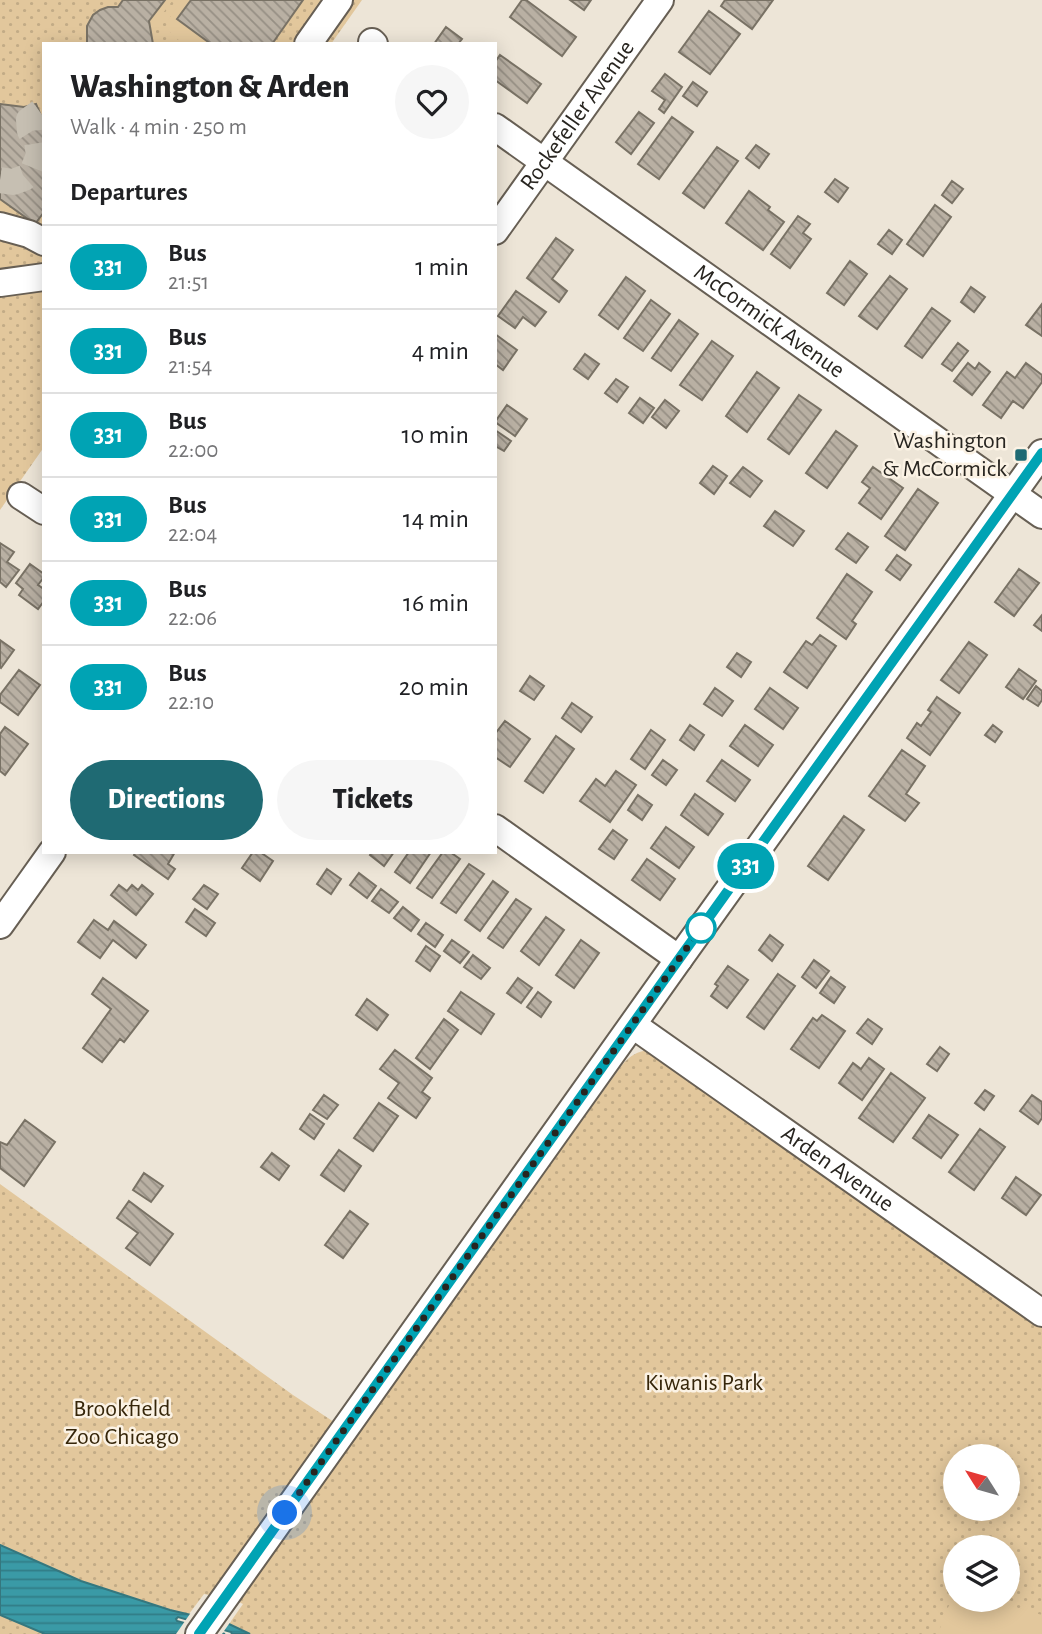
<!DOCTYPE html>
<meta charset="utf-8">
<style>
body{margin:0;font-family:"Alegreya Sans",sans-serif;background:#f6f6f6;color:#202124;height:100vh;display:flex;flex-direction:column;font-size:26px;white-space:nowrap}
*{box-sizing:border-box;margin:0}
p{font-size:23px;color:#757577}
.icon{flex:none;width:38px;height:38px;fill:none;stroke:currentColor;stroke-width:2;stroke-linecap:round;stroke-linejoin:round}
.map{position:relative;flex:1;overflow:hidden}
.details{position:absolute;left:42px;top:42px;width:455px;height:812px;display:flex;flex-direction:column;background:#fff;border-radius:0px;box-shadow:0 4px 18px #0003}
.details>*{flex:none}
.badge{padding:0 14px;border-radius:23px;font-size:24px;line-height:46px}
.needle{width:46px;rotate:307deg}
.tools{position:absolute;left:943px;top:1444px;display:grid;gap:14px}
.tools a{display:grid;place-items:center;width:77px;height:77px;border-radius:50%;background:#fff;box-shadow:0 4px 18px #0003;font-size:35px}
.you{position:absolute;width:35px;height:35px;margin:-18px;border:5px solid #fff;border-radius:50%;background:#1a73e8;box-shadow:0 0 0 10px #1a73e833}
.map>.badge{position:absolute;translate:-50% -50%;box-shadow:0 0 0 4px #fff}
h2{padding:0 28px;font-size:26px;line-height:63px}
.round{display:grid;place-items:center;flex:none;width:74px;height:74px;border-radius:37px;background:#f6f6f6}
.summary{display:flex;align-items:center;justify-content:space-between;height:119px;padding:0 28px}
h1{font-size:33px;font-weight:800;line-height:52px}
.button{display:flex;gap:14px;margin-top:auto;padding:14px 28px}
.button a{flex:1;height:80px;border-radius:42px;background:#1f6a73;color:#fff;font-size:28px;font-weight:800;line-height:80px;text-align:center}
.button a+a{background:#f6f6f6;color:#202124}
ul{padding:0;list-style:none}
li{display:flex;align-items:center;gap:21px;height:84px;padding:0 28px;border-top:2px solid #e0e0e0}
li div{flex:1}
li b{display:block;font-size:26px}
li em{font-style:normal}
li .badge{min-width:77px;font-weight:700;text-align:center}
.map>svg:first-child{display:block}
.park{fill:url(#park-dots);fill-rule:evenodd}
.garden{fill:#e2c79c}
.water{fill:url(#water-rules);stroke:#35777e;stroke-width:2}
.pier{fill:#ede5d7}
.building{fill:url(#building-back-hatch);stroke:#797265;stroke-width:2}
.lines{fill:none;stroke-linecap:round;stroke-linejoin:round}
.minor-tunnel{stroke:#c6bfb2;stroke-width:26;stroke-dasharray:26 13;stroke-linecap:butt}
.minor-casing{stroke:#675f54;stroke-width:30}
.minor{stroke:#fff;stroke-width:26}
.line-casing{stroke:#fff;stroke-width:16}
.line{stroke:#00a3b4;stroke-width:10}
.walk{stroke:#282520;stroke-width:7;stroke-dasharray:0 12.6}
.poi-dot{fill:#1f6a73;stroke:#fbf2e4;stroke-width:2.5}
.stop-dot{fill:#fff;stroke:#00a3b4;stroke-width:3.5}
.labels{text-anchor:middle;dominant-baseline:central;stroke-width:5;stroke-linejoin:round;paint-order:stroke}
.street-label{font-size:24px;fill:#282520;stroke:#fbf2e4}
.poi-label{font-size:24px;fill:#282520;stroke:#fbf2e4;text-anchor:end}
.park-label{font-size:24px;fill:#36260a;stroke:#fbf2e4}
</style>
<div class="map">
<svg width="1042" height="1634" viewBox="0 0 1042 1634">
<defs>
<pattern id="park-dots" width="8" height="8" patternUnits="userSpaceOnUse" patternTransform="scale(1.75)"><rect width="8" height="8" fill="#e2c79c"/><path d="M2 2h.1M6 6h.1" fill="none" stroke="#c2ab86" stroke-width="1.8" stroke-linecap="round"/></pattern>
<pattern id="water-rules" width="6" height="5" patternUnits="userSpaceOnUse" patternTransform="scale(1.75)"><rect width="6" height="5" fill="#3a9aa6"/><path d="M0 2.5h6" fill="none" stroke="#317d87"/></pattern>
<pattern id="building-back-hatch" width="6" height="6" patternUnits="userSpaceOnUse" patternTransform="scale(1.75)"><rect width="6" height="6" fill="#b9b0a3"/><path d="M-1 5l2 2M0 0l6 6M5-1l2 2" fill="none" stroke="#968f84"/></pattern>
</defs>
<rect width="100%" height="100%" fill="#ede5d7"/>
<path class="park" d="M0 0H362L331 44H44V447L0 510Z
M650 1050 1042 1324V1634H250L229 1624 243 1604 237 1601 622 1065C630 1056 637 1051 650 1050ZM956 1456H1008V1508H956ZM956 1547H1008V1600H956Z
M0 1184 293 1395 334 1422 209 1595 204 1594 189 1614 170 1610 81 1581 0 1545Z
M0 1615 45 1634H0Z"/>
<path class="garden" d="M165 0H173L163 13 160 27 150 29 149 21Z
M182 0H191L178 19 211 44H184L172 35 168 29V20Z
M955 1593 956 1600H991L1042 1615V1634H938L945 1614Z"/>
<path class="water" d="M0 1545 81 1581 170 1610 229 1624 250 1634H232L231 1632 178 1617 176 1619 177 1621 225 1634H45L0 1615Z"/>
<path class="pier" d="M192 1611 231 1621 222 1634H176Z"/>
<path class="building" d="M123 0H165L149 21 153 44H87V26L93 15 100 10 108 7H118Z
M191 0H303L272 44H211L177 19Z
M522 0H526L576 37 562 56 510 17Z
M570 0H591L584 10Z
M725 0H773L752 29 721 6Z
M709 11 740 34 710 74 679 52Z
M446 27 462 39 458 44H434Z
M500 55 541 84 527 103 495 80V62Z
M665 74 682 87 664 113 659 109 665 100 652 91Z
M693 82 707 92 697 106 683 96Z
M0 104 24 107 36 104 44 123V212L35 224 0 199Z
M639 112 654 123 631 154 616 142Z
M672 117 693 132 659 179 638 164Z
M756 145 769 154 759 168 746 158Z
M717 147 738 161 704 208 683 193Z
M835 179 848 188 838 202 825 192Z
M952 181 963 189 952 203 942 195Z
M749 191 770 207 768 210 784 222 763 250 726 223Z
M935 205 951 217 923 256 907 244Z
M798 216 810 224 803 233 811 239 790 268 771 254Z
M889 230 902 240 892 254 878 244Z
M556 238 573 250 552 279 567 291 559 302 527 278Z
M850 261 867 274 844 305 827 293Z
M890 276 907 289 877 329 859 316Z
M626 277 645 291 618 329 599 315Z
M971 287 985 297 974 312 961 302Z
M516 291 546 312 535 326 523 317 515 328 498 316Z
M651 300 670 314 643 351 624 338Z
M1042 304V336L1026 325Z
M932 308 950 321 922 358 905 346Z
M679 320 698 334 671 371 652 358Z
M495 334 517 350 503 370 495 364Z
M712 341 733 356 702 400 680 385Z
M958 343 968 351 952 371 942 364Z
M585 354 599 364 588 379 574 369Z
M968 363 975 369 979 363 990 372 972 395 954 381Z
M1026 363 1042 375V382L1023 408 1013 401 1001 418 983 405 1007 372 1015 378Z
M757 372 779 388 747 432 726 416Z
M616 379 628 387 617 402 605 393Z
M799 395 821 410 789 454 768 439Z
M640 398 654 408 643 423 629 413Z
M665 400 679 411 666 428 652 417Z
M507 405 527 419 515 436 495 422Z
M495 430 511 441 504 451 495 446Z
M836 431 857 446 827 488 806 473Z
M713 466 727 476 714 494 700 483Z
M743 467 762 481 750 497 730 483Z
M873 467 903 488 881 519 859 503 870 488 862 482Z
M918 489 938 503 905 550 885 536Z
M775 511 804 531 793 546 764 526Z
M848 533 868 547 856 563 836 549Z
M0 543 14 552 7 562 19 570 6 587 0 582Z
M897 555 911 565 900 580 886 570Z
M30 564 44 574V577L38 585 44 589V601L38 609 19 595 23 589 16 583Z
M1019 569 1039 583 1014 616 995 602Z
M847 574 872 592 852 621 856 624 846 639 817 618Z
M1042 615V631L1034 625Z
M820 635 836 646 807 688 784 672 806 641 812 645Z
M0 640 14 650 1 668 0 667Z
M969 642 987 655 959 693 941 680Z
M737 653 751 662 741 677 727 667Z
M1019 669 1036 681 1023 699 1006 687Z
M19 670 40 685 18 715 0 702V695Z
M530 676 544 686 534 700 520 691Z
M1036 686 1042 691V700L1038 706 1027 699Z
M715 688 733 701 722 716 704 704Z
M770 688 798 708 783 729 755 709Z
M937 697 960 713 930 755 907 738 917 723 921 726 931 712 928 710Z
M572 703 592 717 581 732 562 718Z
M505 721 530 739 510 767 495 757V734Z
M690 725 704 735 694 750 680 740Z
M745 725 773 745 758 766 730 746Z
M993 725 1002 732 995 742 985 735Z
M5 727 28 744 5 775 0 771V734Z
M651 730 665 740 645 769 631 759Z
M556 736 574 749 543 793 525 781Z
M902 750 925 766 906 794 919 803 905 821 869 796Z
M663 760 677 770 666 785 652 775Z
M722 760 750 780 735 801 707 781Z
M616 771 636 785 610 822 580 801 596 779 605 786Z
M695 794 723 814 708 835 681 815Z
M638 795 652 805 642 820 628 810Z
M844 816 864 830 828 880 808 866Z
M666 827 694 847 679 868 651 848Z
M613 830 627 840 614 859 599 849Z
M136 852H175L168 864 175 869 168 879 134 855Z
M253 852H260L273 861 260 881 242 868Z
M372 852H394L384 866 370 855Z
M409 852H431L410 883 395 872Z
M443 852H450L460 859 432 898 417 888Z
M647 859 675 879 660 900 632 880Z
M469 864 484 874 456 913 441 903Z
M327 869 341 879 331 894 317 884Z
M359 873 376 886 367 898 350 885Z
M493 881 508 892 480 931 465 920Z
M119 885 127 891 132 885 138 890 142 885 153 894 136 915 111 895Z
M204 885 218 894 207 909 193 899Z
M381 889 398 902 389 913 372 901Z
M516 899 531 909 503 948 488 938Z
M403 907 419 920 411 931 394 918Z
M195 909 215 923 206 936 186 922Z
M546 917 564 930 539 965 521 951Z
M94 920 108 930 114 921 146 945 136 958 113 940 100 958 78 942Z
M426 923 443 935 435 947 418 934Z
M770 935 783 945 772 961 759 950Z
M452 940 469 952 460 963 444 951Z
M581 940 599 953 574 988 556 975Z
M426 946 440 956 430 971 416 961Z
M473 955 490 968 481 979 464 967Z
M814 960 829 971 816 988 802 977Z
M728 966 748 980 727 1008 711 996 718 986 715 984Z
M778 974 795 986 764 1029 747 1017Z
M831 977 845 987 834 1003 820 993Z
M103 978 148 1011 124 1042 120 1039 102 1062 83 1048 111 1009 92 994Z
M518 978 532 988 521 1003 507 993Z
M461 992 494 1014 481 1034 448 1011Z
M538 992 551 1002 541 1017 527 1007Z
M367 999 388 1015 377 1030 356 1015Z
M822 1015 845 1031 819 1068 791 1049 813 1018 817 1021Z
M444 1019 458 1030 430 1069 416 1058Z
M868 1019 882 1029 872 1044 857 1033Z
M940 1047 949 1054 937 1071 927 1064Z
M395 1050 432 1078 422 1092 430 1098 416 1118 388 1098 399 1083 380 1069Z
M869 1058 884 1069 862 1100 839 1083 853 1063 861 1069Z
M891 1073 925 1098 893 1142 859 1118Z
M985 1090 994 1096 984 1110 975 1103Z
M324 1095 338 1105 327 1119 313 1110Z
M1032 1095 1042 1102V1118L1038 1124 1020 1111Z
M379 1103 398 1116 373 1151 354 1138Z
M310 1114 324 1124 314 1139 300 1129Z
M929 1115 958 1135 941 1158 913 1138Z
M25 1120 55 1142 24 1186 0 1168V1142L7 1145Z
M980 1129 1005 1147 974 1190 949 1172Z
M339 1150 361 1166 344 1191 321 1175Z
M272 1153 289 1166 279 1180 261 1167Z
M144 1173 163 1186 151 1202 133 1190Z
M1016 1177 1041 1195 1026 1215 1002 1198Z
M129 1201 173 1234 150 1265 126 1248 138 1233 117 1218Z
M350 1211 368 1224 343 1258 325 1245Z"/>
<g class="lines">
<path class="minor-tunnel" d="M0 180 13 182 24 178 33 170 39 155 37 142 30 131 29 120 40 112"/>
<defs>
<g id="minor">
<path d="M372 42 374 44"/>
<path d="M308 44 339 0"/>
<path id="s1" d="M495 127 1042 515"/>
<path d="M0 226 29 234 44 242"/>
<path id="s2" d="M495 231 660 0"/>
<path d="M0 283 44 277"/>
<path d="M21 496 44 511"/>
<path d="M495 828 679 959"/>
<path d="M0 925 52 852"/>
<path id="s3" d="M633 1025 1042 1313"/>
<path d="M199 1634 679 959 1042 453"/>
</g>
</defs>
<use href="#minor" class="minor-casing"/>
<use href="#minor" class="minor"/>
</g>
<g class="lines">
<defs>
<path id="line" d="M199 1634 679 959 1042 453"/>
</defs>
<use href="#line" class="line-casing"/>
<use href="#line" class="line"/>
<path class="walk" d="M285 1513 701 928"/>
</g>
<rect class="poi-dot" x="1014" y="448" width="14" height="14" rx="3.5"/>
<circle class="stop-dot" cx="701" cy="928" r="14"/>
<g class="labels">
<g class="street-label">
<text stroke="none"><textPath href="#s2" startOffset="142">Rockefeller Avenue</textPath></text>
<text stroke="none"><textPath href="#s1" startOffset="336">McCormick Avenue</textPath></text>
<text stroke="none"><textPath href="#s3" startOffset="250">Arden Avenue</textPath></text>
</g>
<g class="poi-label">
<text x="1007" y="441">Washington<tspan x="1007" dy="28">&amp; McCormick</tspan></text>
</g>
<g class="park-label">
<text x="704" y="1383">Kiwanis Park</text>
<text x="122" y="1409">Brookfield<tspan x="122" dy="28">Zoo Chicago</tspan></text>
</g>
</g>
</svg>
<div class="tools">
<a><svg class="needle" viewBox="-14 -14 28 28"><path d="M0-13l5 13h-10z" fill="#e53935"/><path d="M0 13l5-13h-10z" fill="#757577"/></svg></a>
<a><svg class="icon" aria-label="layers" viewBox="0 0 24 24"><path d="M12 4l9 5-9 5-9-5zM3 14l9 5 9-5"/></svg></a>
</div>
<div class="you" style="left:285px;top:1513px"></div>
<b class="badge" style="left:746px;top:866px;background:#00a3b4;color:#fff">331</b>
<section class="details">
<div class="summary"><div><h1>Washington &amp; Arden</h1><p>Walk · 4 min · 250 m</p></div><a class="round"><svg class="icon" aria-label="heart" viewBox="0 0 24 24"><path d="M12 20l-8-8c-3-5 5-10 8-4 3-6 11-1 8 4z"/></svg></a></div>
<h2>Departures</h2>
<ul>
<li><span class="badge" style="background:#00a3b4;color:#fff">331</span><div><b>Bus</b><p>21:51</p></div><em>1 min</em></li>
<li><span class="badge" style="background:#00a3b4;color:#fff">331</span><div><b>Bus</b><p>21:54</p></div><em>4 min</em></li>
<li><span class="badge" style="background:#00a3b4;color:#fff">331</span><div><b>Bus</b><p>22:00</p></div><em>10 min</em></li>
<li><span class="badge" style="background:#00a3b4;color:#fff">331</span><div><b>Bus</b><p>22:04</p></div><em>14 min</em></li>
<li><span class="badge" style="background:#00a3b4;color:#fff">331</span><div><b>Bus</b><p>22:06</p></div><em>16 min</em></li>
<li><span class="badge" style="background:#00a3b4;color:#fff">331</span><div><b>Bus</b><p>22:10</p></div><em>20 min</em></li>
</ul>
<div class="button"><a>Directions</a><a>Tickets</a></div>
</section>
</div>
